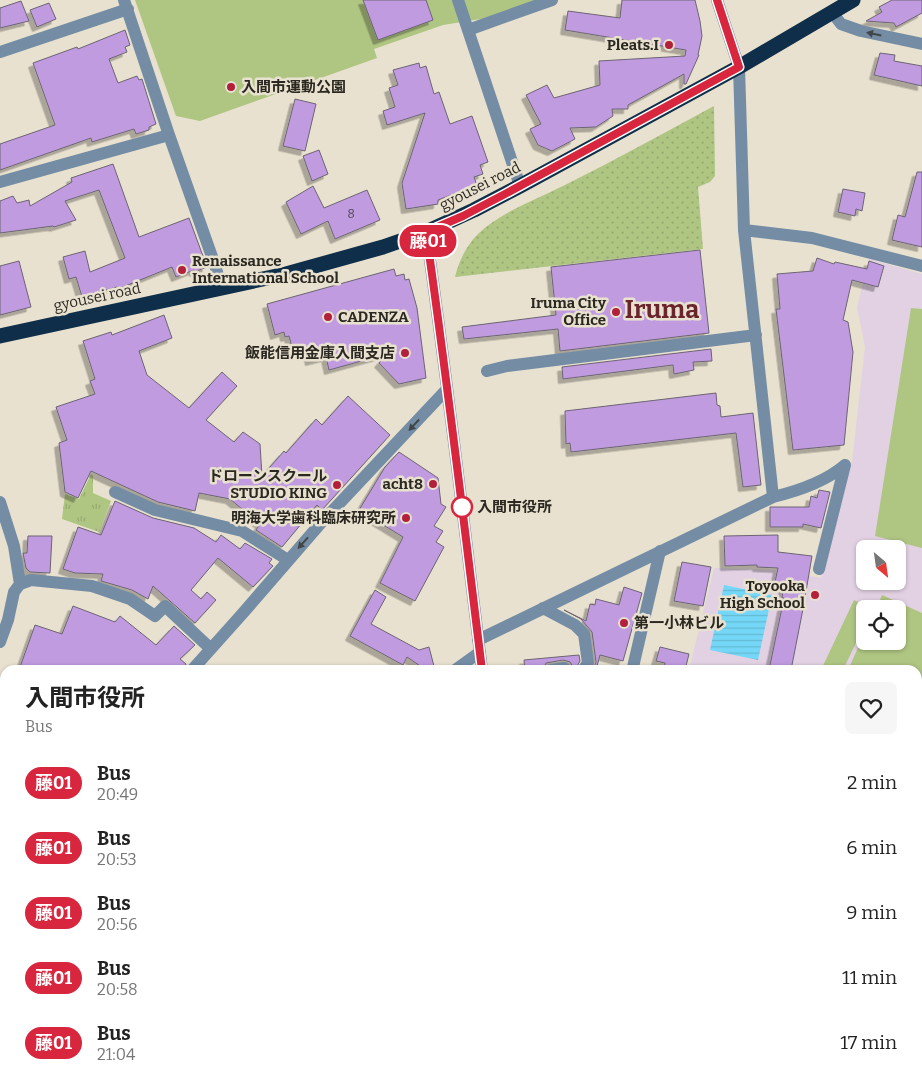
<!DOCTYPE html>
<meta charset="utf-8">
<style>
body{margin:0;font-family:Bitter,"Noto Sans JP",serif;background:#f6f6f6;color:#222;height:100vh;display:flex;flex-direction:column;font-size:19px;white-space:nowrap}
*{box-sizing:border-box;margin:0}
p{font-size:16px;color:#767676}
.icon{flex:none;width:28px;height:28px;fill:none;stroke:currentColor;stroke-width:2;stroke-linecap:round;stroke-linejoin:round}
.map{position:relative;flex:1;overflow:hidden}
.panel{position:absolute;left:0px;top:665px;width:922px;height:421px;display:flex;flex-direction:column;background:#fff;border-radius:15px 15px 0 0;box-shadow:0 1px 4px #0004}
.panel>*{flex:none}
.badge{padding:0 10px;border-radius:16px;font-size:18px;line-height:32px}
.needle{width:32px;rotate:151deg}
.buttons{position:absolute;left:856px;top:540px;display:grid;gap:10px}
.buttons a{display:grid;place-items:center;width:50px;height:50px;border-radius:8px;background:#fff;box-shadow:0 1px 4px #0004;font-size:25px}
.map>.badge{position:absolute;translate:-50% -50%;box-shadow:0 0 0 2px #fff}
.round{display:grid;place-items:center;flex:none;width:52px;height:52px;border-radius:8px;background:#f6f6f6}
.overview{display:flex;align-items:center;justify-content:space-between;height:85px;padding:0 25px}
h1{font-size:24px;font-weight:700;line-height:38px}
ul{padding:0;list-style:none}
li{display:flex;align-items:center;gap:15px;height:65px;padding:0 25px}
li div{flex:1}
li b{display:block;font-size:19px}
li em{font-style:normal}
li .badge{min-width:55px;font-weight:700;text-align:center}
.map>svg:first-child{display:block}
.education{fill:#e2d1e3;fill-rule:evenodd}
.grass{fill:url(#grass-dots)}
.park{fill:url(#park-tufts)}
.pitch{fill:#afc582}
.water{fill:url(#water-rules)}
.building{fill:#c09bdf;stroke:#6c6473;filter:url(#shadow)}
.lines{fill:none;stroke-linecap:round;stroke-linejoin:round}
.minor{stroke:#748da5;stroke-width:12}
.highway{stroke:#0e2e49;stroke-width:15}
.oneway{fill:#414649}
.line-casing{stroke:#fff;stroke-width:11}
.line{stroke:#d7263d;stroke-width:8}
.poi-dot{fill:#b3203c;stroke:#e8e1cf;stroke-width:2}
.stop-dot{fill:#fff;stroke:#d7263d;stroke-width:2.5}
.labels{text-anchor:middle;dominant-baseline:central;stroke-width:5;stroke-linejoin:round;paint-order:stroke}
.number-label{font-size:12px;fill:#504550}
.poi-label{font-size:15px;font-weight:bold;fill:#2b2821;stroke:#e8e1cf;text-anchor:end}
.street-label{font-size:15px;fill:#2b2821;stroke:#e8e1cf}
.stop-label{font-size:15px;font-weight:bold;fill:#2b2821;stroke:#e8e1cf;text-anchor:start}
.town-label{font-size:25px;font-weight:bold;fill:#6a242b;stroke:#e8e1cf}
</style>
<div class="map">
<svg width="922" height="1086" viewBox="0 0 922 1086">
<defs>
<pattern id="grass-dots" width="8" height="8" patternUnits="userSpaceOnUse" patternTransform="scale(1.25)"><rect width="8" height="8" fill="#afc582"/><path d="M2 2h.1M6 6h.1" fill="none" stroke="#97a970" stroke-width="1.8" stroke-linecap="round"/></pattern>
<pattern id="park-tufts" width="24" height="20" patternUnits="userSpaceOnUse" patternTransform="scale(1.25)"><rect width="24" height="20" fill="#afc582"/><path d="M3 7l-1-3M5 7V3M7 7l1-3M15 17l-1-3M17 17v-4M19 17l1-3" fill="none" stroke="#97a970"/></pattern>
<pattern id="water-rules" width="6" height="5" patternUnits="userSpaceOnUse" patternTransform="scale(1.25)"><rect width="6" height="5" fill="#74d7f7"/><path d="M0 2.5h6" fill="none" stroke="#65b9d3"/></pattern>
<filter id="shadow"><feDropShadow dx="-4.5" dy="4.5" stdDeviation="0" flood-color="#0004"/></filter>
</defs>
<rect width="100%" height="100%" fill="#e8e1cf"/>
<path class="education" d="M869 259 922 274V945H918V670H689L714 568 776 570 821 578 848 465 852 462 865 347 857 307ZM865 549H898V581H865ZM865 609H898V641H865Z
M5 1035V1081H80L81 1086H0V1037Z
M156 1081H572L575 1086H137Z"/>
<path class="grass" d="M714 106 715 176 710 182 698 187 703 249 455 277C459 261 466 246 478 234 502 211 536 200 565 185 615 160 664 133 714 106Z"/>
<path class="park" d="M91 474 93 476V493L111 501 99 532 62 519 65 494 79 499Z"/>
<path class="pitch" d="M135 0H536L487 18 443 25 374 49 377 58 200 121 176 116Z
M911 308 922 309V548L875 536Z
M882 595 922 613V754L918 763V670H848L865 632V641H898V609H876Z
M854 600 872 609H865V624L843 670H821Z
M922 769V814L918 824V778Z"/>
<path class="water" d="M724 585 772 595 758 660 710 650Z"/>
<path class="building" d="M363 0H426L433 20 378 40Z
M622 0H695L700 21 702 36 698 55H699L686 84H684V74L628 105V109H612L613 116 596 127 570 128 575 139 552 151 538 145 530 129 541 124 526 95 547 85 554 98 600 85 599 61 685 56 686 50 565 30 568 11 620 18Z
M892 0H922V13L896 27 894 23 866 21 882 12 879 7Z
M21 1 29 21 0 28V8Z
M49 3 56 19 37 27 30 10Z
M125 30 130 45 125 47 127 52 109 59 118 83 137 76 139 80 142 79 156 124 149 127V130L136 134 134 129 92 142 91 138 0 170V144L55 125 33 63 77 47 78 49Z
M880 53 895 55 894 61 922 66V86L874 75Z
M419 63 420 68 426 66 434 94 439 92 450 124 472 116 488 162 480 165 483 174 474 177 477 185 438 200V204L406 209 402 183 425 113 387 125 383 111 395 107 389 88 398 85 393 70Z
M295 99 316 104 305 151 283 146Z
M319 150 328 174 312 181 303 156Z
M113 164 139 237 189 218 207 267 194 272V270L176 277 172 267 118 289 117 287 82 297 76 277 69 279 63 257 85 251 90 272 125 258 99 190 65 201 76 220 54 227 53 226 0 233V201L13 196 17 203 29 200 30 206 72 182 71 178Z
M917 172H922V247L892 240 898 215 905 217Z
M313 186 324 208 367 190 380 220 335 239 328 221 301 234 286 202Z
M843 189 865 193 862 211 856 209 855 216 838 212Z
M700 250 709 333 560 351 558 329 464 339 462 327 556 315 551 267Z
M817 258 834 264 835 262 867 269 869 261 884 266 878 287 852 280 843 320 848 322 853 352 844 445 793 450 776 309H780L777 274 813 271Z
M19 261 31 307 0 315V266Z
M394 269 396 276 404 274 405 280 409 279 417 308 426 378 399 384 379 363 387 354 329 370 326 357 310 361 307 347 293 351 289 336 285 337 284 332 275 335 267 304Z
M164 315 172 338 139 351 147 375 189 408 222 372 237 386 206 420 234 442 243 432 260 444 262 476 284 451 286 453 316 419 322 425 348 396 390 435 322 510 317 505 282 547 256 530 260 524 230 499 199 493 195 511 158 502 91 471 78 498 65 492 59 443 67 440 56 407 95 394 90 381 95 379 83 341 111 332 112 335Z
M711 349 712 361 693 362 694 370 674 374 673 365 563 379 562 367Z
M716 393 717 405 720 406 721 417 753 413 761 485 743 487 736 433 571 452 570 443 566 444 565 411Z
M399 452 438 478 441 504 446 507 434 526 443 531 436 542 444 547 415 601 380 583 403 537 359 510 385 467Z
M819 490 830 492 821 528 803 524V527H770V507H809L811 496 817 498Z
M115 501 153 518 194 528 216 542 221 535 240 549 245 543 272 559 269 563 273 566 253 587 218 558 191 590 201 599 207 592 216 600 195 623 153 586 148 599 132 590 101 581 103 574 75 573 63 569 78 527 101 535Z
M778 535V552L812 556 803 609 791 670H769L784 598H782L784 584 775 582 778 568 757 567V565L725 566 724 536Z
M28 536H52L50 573 30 572 26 568 23 553H27Z
M682 562 711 567 703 606 674 601Z
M624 587 642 593 623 661 600 655 596 670H593L596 662 592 632 581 619 564 610 586 621 590 604 595 605 596 599 619 605Z
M375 590 386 597 371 624 419 650 429 647 435 670H426L407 657 403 665 350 636Z
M73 606 115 622 120 616 156 645 174 626 195 645 180 659 186 664 184 670H19L35 625 62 634Z
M660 647 689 654 685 670H664L665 663 656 661Z
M579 655 580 661 575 670 570 662 563 660 546 663 543 670H525L524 660Z"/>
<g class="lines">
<path class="minor" d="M124 0 169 135 216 268 221 289
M458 0 520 186
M832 12 841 24 861 31 922 44
M468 30 552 0
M0 52 128 9
M0 182 169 135
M744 230 812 238 922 266
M426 232C447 377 464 524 482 670
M487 371 507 366 756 335
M115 492 155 510 242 531 288 560
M773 497C798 491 825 482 845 465
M0 502 14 546 20 584 14 592 8 620 0 642
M819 569 845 465
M20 584 31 580 92 586 130 599 155 616 165 606 211 649
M543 608 575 625 584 634 588 663 583 670
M478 640 773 497 744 230 739 67 717 0
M633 667 660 551
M192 670 243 613 320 524 447 389
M455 670 480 652
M551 670 564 668 566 670
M0 824H5
M918 966 922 967
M918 1006 922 1007
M90 1081 91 1086
M599 1081 601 1086
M663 1081 665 1086
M797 1081 805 1086"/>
<path class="highway" d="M0 336 286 274 383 247 426 232 474 210 520 186 739 67 853 0"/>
</g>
<defs><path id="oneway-solid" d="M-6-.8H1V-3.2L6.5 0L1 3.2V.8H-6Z" transform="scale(1.25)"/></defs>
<g class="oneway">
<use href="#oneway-solid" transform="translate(874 34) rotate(-168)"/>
<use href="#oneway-solid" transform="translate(414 425) rotate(133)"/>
<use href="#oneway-solid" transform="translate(303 543) rotate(132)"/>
</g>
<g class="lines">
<defs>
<path id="line" d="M482 670C464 524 447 377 426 232L463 216 505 194 739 67 717 0"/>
</defs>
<use href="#line" class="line-casing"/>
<use href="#line" class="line"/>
</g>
<g class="poi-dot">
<circle cx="669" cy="45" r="5"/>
<circle cx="231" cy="87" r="5"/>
<circle cx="182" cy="270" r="5"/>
<circle cx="616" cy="312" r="5"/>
<circle cx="328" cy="317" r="5"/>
<circle cx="405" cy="353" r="5"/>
<circle cx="433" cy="484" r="5"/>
<circle cx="337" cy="485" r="5"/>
<circle cx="406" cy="518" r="5"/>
<circle cx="815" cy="595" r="5"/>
<circle cx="624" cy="623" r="5"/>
</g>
<circle class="stop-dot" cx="462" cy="507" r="10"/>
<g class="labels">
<g class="number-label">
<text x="351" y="214">8</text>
</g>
<g class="poi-label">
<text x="659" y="45">Pleats.I</text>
<text x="241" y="87" text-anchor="start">入間市運動公園</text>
<text x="192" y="261" text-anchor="start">Renaissance<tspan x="192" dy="17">International School</tspan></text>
<text x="606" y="303">Iruma City<tspan x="606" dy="17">Office</tspan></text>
<text x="338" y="317" text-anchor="start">CADENZA</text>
<text x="395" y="353">飯能信用金庫入間支店</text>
<text x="327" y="476">ドローンスクール<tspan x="327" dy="17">STUDIO KING</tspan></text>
<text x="423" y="484">acht8</text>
<text x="396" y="518">明海大学歯科臨床研究所</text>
<text x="805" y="586">Toyooka<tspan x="805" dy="17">High School</tspan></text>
<text x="634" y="623" text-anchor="start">第一小林ビル</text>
</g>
<g class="street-label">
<text transform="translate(480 186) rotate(-27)">gyousei road</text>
<text transform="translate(97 297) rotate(-12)">gyousei road</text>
</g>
<g class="stop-label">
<text x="477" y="507">入間市役所</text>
</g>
<g class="town-label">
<text x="662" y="310">Iruma</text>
</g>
</g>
</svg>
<div class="buttons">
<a><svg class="needle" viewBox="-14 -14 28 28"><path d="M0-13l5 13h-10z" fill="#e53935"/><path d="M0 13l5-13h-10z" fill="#767676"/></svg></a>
<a><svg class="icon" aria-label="locate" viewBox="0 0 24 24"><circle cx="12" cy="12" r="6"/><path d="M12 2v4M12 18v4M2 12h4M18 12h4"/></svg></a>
</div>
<b class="badge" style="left:428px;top:241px;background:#d7263d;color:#fff">藤01</b>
<section class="panel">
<div class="overview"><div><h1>入間市役所</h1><p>Bus</p></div><a class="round"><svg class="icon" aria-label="heart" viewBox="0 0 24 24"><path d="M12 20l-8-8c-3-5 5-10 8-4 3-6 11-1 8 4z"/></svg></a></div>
<ul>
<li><span class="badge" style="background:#d7263d;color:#fff">藤01</span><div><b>Bus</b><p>20:49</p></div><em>2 min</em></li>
<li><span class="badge" style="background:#d7263d;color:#fff">藤01</span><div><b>Bus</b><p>20:53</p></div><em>6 min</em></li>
<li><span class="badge" style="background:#d7263d;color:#fff">藤01</span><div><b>Bus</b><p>20:56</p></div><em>9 min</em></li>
<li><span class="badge" style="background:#d7263d;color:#fff">藤01</span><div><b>Bus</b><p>20:58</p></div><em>11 min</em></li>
<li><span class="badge" style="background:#d7263d;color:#fff">藤01</span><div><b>Bus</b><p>21:04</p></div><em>17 min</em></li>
</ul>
</section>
</div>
